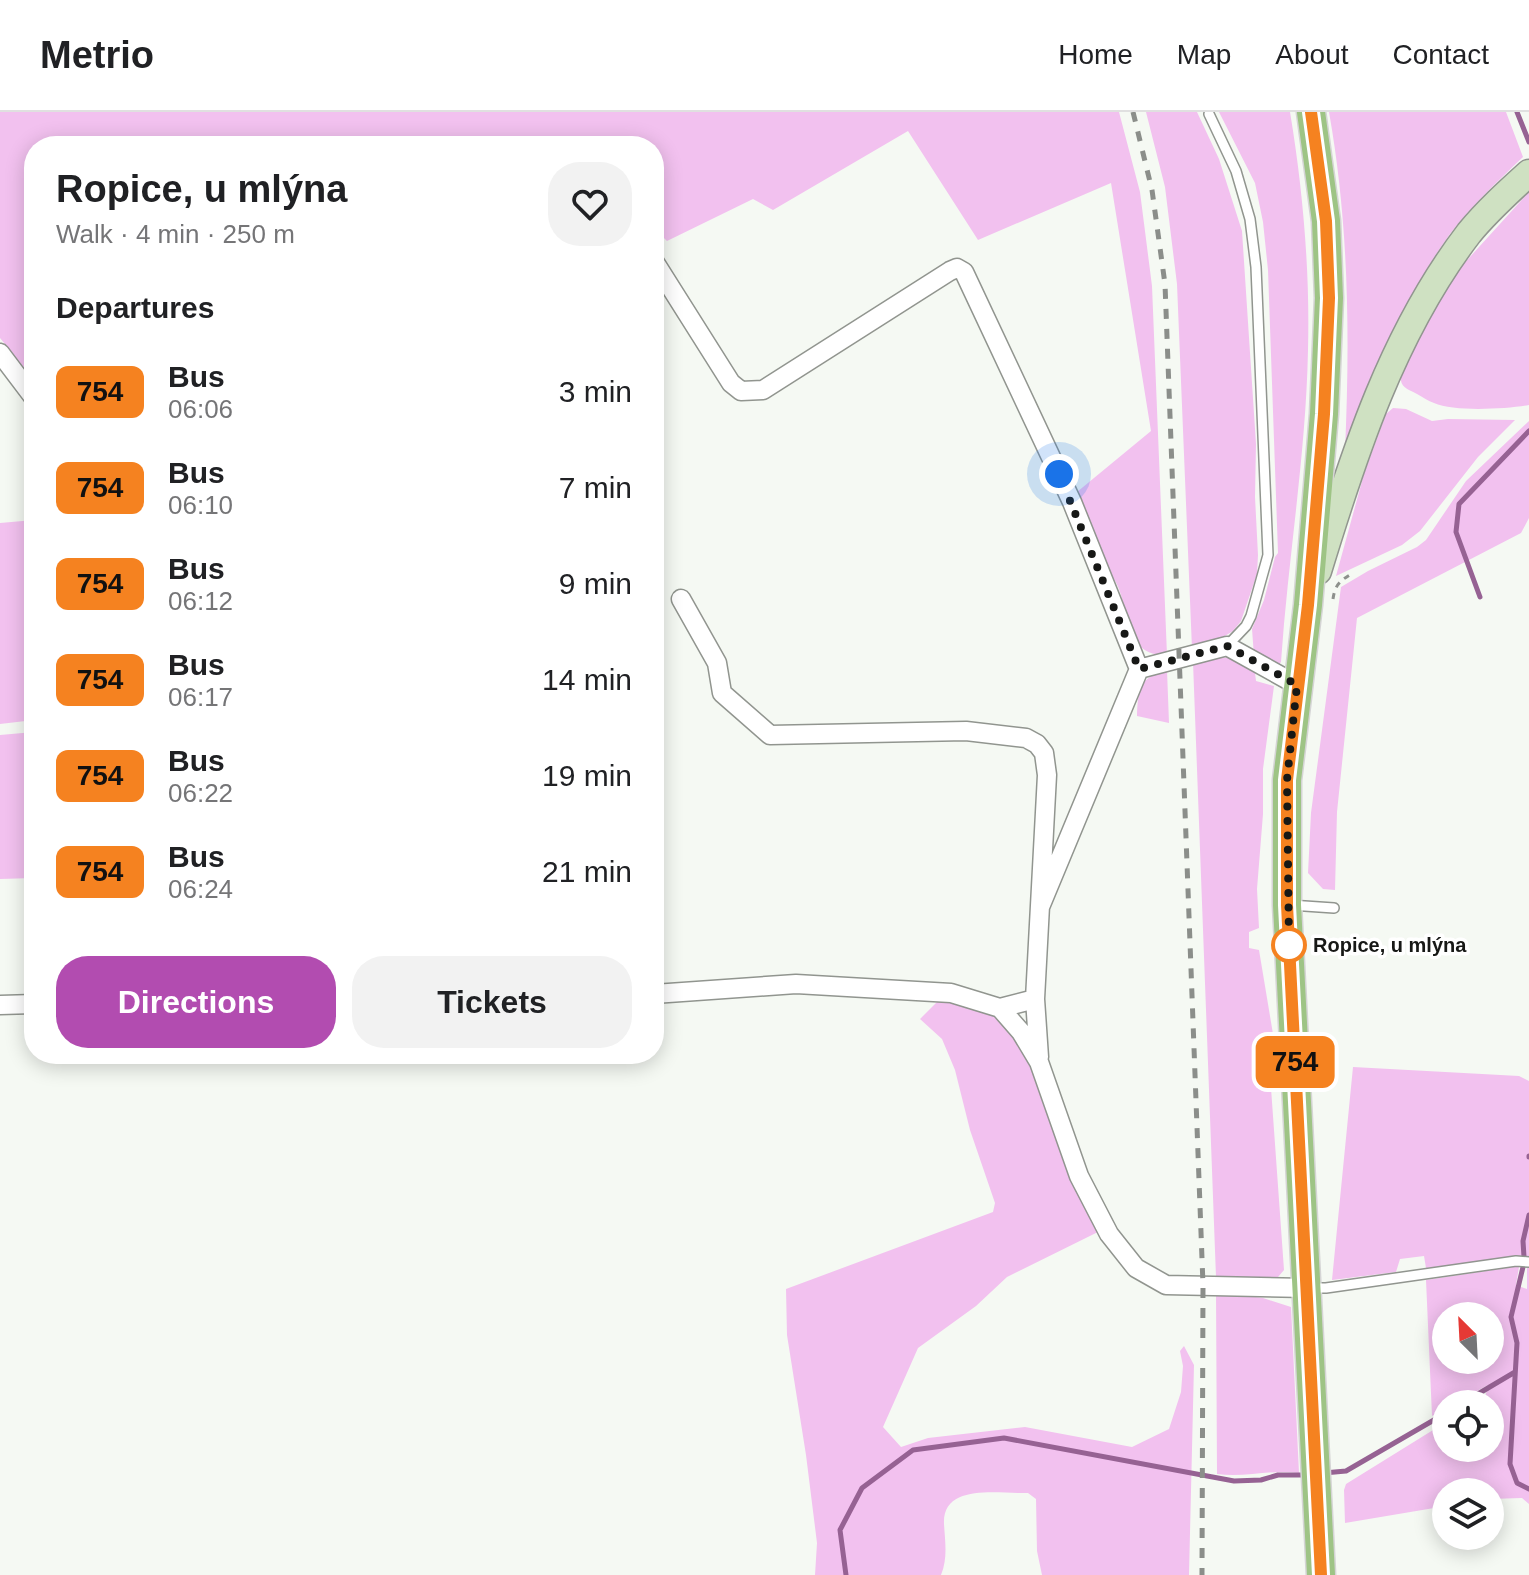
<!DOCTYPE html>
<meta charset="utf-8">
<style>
body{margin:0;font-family:Helvetica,sans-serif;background:#f2f2f2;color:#202124;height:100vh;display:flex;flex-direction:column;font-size:30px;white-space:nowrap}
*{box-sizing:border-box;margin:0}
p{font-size:26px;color:#757577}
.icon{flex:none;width:44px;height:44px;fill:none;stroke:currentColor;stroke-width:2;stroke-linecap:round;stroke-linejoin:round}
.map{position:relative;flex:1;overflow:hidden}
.drawer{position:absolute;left:24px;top:24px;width:640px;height:928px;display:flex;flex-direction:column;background:#fff;border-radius:32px;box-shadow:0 4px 20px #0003}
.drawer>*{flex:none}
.badge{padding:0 16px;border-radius:12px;font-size:28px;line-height:52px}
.needle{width:52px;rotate:336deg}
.buttons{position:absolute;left:1432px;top:1190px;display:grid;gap:16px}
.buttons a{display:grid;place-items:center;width:72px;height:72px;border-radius:50%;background:#fff;box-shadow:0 4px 20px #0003;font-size:40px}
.you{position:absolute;width:40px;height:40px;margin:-20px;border:6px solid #fff;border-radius:50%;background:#1a73e8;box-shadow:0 0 0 12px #1a73e833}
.map>.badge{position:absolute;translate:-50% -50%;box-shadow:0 0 0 4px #fff}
h2{padding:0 32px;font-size:30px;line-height:72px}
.round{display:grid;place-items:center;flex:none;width:84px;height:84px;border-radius:32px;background:#f2f2f2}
.headline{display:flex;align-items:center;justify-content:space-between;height:136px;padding:0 32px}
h1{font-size:38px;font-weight:700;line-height:60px}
.primary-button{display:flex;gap:16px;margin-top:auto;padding:16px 32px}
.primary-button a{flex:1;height:92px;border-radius:32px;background:#b24cb0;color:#fff;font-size:32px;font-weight:700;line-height:92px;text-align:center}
.primary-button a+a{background:#f2f2f2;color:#202124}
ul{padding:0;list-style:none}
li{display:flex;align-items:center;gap:24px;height:96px;padding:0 32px}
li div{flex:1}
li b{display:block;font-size:30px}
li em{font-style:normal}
li .badge{min-width:88px;font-weight:700;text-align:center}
header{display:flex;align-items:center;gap:48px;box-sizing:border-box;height:112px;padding:0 40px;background:#fff;border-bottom:2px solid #e0e0e0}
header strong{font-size:38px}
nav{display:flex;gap:44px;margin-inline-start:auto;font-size:28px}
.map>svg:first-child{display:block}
.green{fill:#f2c1ef;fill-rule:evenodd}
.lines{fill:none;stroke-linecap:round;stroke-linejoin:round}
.stream{stroke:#966293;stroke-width:5}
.service-casing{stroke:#91958f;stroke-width:12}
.minor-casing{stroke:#91958f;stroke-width:21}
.secondary-casing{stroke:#91958f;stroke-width:29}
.primary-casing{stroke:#d5d5d5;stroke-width:31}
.path{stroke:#8d908c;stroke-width:3;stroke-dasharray:6 6;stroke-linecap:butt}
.service{stroke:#fff;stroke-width:9}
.minor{stroke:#fff;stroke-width:18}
.secondary{stroke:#cfe1c2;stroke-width:26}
.primary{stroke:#9ec485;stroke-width:28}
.rail{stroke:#8b8e8a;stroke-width:5;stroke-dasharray:10 10;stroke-linecap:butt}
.line-casing{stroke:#fff;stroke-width:18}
.line{stroke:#f58220;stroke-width:12}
.walk{stroke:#171816;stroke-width:8;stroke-dasharray:0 14.4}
.stop-dot{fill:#fff;stroke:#f58220;stroke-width:4}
.labels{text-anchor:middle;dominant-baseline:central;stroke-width:7;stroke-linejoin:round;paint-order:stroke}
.stop-label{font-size:20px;font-weight:bold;fill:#171816;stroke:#fff;text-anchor:start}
</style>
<header>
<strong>Metrio</strong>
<nav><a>Home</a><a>Map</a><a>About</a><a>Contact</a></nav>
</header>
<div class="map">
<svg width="1529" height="1463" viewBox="0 0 1529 1463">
<rect width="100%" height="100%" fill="#f5f9f3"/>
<path class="green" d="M0 0H1119L1140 80 1152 174 1167 543C1115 545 1135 479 1105 457L1077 380 1151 319 1111 71 978 128 908 19 773 98 753 87 667 129 654 116V34H34V268L0 226Z
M1146 0H1197L1219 47 1242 119 1256 332 1255 385 1258 443 1257 462 1241 509 1233 519 1220 527 1192 537 1177 172 1165 75Z
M1219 0H1290C1303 78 1310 159 1308 238 1306 343 1288 446 1281 550L1277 555 1254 544 1252 517 1264 488 1275 445 1278 441 1268 158 1263 110 1255 71Z
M1329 0H1506L1523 45C1497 70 1471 94 1450 122 1402 188 1375 265 1345 339 1350 225 1349 113 1329 0Z
M1529 80V293C1506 297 1454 300 1434 291 1428 289 1423 285 1417 282 1405 276 1399 275 1401 260L1435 195 1459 157Z
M1393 296 1406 297 1432 309 1448 307 1515 308 1478 345 1420 419 1402 433 1336 464 1364 362 1386 302Z
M1529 309V406L1521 421 1357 506 1337 700 1335 778 1323 777 1308 761 1311 701 1341 475 1368 459 1417 435 1426 428 1466 369Z
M34 408V608L0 612V411Z
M1215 544 1235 547 1255 561 1256 569 1274 574 1263 657V702L1257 777 1259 816 1249 820V836L1259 838 1273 922 1268 934 1284 1158 1278 1165H1216L1193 550Z
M1167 558 1169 611 1137 604C1138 578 1139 565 1167 558Z
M34 620V766L0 767V623Z
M941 886 980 894 1002 906 1024 935 1100 1119 1007 1165 976 1194 918 1236 883 1315 901 1335 928 1326 1025 1315 1132 1335 1169 1317 1181 1280 1183 1254 1180 1239 1184 1234 1194 1253 1189 1463H1042L1037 1439 1036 1387 1028 1381C1001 1382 942 1370 944 1412 945 1429 948 1446 941 1463H815L817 1431 806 1343 787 1223 786 1177 993 1100 995 1091 970 1018 955 958 942 927 920 907Z
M1353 955 1519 964 1529 969V1144L1426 1156 1424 1144 1400 1147 1396 1160 1332 1168Z
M1513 1155H1519L1516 1173 1527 1177V1156H1529V1392L1522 1386 1490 1387V1380H1446V1394L1345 1411 1344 1378 1346 1372 1446 1310V1336H1490V1292H1475L1485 1286 1488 1273 1453 1292H1446V1296L1432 1304 1426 1168ZM1446 1204H1490V1248H1446Z
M1216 1180 1263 1186 1291 1195 1299 1361C1271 1357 1245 1366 1217 1362Z"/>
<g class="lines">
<path class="stream" d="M1517 0 1529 30
M1480 485 1456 420 1459 392 1529 319
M1529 1044V1045
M1524 1145 1523 1129 1529 1103
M1523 1155 1511 1205 1517 1231 1510 1352 1517 1371 1529 1377
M1461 1292 1515 1260
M1324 1361 1346 1359 1446 1301
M846 1463 840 1418 862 1376 913 1338 1004 1326 1234 1369 1261 1368 1278 1363H1306"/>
<defs>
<path id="service" d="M1209 2 1236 59 1250 107 1256 155 1268 443 1251 504 1246 514 1227 534
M1290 793 1334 796
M1309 1176H1326L1516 1149 1529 1150"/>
<path id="minor" d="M654 149 731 271 741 279 763 278 950 159 957 156 964 160 1072 390 1139 557 1040 795
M0 241 34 286
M681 487 717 551 722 581 770 623 966 619 1026 626 1037 632 1044 641 1047 663 1035 887
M1139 557 1227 534 1297 573
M654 882 796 872 951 881 1000 896 1021 920 1039 950 1079 1064 1109 1122 1136 1156 1166 1173 1306 1176
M0 893 34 892
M1000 896 1035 887 1039 945"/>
<path id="secondary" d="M1318 459C1354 341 1393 220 1469 121 1487 99 1508 80 1529 61"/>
<path id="primary" d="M1311 0 1326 109 1329 186 1324 302 1308 493 1287 668V793L1321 1463"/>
</defs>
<use href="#service" class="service-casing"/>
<use href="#minor" class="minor-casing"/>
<use href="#secondary" class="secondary-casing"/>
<use href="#primary" class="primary-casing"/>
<path class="path" d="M1333 487C1335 472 1341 468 1353 461"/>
<use href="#service" class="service"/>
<use href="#minor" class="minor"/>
<use href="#secondary" class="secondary"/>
<use href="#primary" class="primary"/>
<path class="rail" d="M1133 0 1152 78 1165 172 1203 1173 1202 1463"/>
</g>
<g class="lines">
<defs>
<path id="line" d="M1311 0 1326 109 1329 186 1324 302 1308 493 1287 668V793L1321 1463"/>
</defs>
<use href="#line" class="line-casing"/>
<use href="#line" class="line"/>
<path class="walk" d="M1059 362 1139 557 1227 534 1297 573 1287 668 1289 833"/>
</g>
<circle class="stop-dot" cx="1289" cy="833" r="16"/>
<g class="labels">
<g class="stop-label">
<text x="1313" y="833">Ropice, u mlýna</text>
</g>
</g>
</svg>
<div class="buttons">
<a><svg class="needle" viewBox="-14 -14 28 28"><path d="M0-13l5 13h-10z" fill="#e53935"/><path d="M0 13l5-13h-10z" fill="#757577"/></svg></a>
<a><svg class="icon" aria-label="locate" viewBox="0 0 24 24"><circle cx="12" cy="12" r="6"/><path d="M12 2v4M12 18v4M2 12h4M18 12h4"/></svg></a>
<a><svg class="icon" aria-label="layers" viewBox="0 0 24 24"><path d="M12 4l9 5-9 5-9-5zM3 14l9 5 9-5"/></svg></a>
</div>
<div class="you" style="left:1059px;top:362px"></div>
<b class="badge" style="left:1295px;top:950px;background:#f58220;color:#111">754</b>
<section class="drawer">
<div class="headline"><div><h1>Ropice, u mlýna</h1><p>Walk · 4 min · 250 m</p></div><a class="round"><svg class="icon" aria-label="heart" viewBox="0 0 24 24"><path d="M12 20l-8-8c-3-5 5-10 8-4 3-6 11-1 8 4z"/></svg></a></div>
<h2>Departures</h2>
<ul>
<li><span class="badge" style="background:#f58220;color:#111">754</span><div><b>Bus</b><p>06:06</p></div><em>3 min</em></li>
<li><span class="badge" style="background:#f58220;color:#111">754</span><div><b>Bus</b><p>06:10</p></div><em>7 min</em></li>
<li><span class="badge" style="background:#f58220;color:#111">754</span><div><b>Bus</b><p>06:12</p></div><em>9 min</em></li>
<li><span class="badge" style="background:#f58220;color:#111">754</span><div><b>Bus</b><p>06:17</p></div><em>14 min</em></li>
<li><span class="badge" style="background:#f58220;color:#111">754</span><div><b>Bus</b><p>06:22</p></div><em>19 min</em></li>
<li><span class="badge" style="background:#f58220;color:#111">754</span><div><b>Bus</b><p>06:24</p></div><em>21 min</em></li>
</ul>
<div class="primary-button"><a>Directions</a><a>Tickets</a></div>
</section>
</div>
